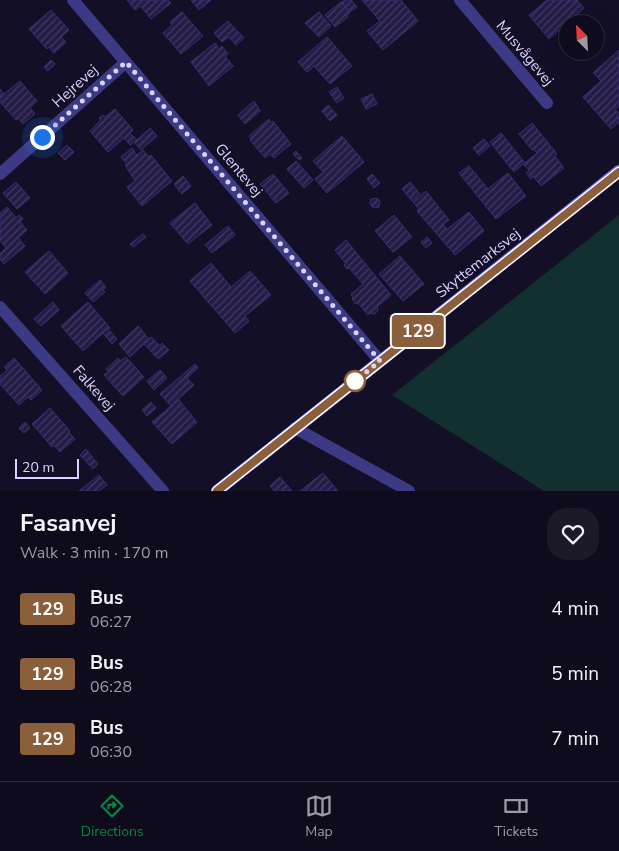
<!DOCTYPE html>
<meta charset="utf-8">
<style>
body{margin:0;font-family:"Nunito Sans",sans-serif;background:#1c1929;color:#f1f3f6;height:100vh;display:flex;flex-direction:column;font-size:19px;white-space:nowrap}
*{box-sizing:border-box;margin:0}
p{font-size:16px;color:#9b9ba3}
.icon{flex:none;width:28px;height:28px;fill:none;stroke:currentColor;stroke-width:2;stroke-linecap:round;stroke-linejoin:round}
.map{position:relative;height:491px;overflow:hidden}
.panel{display:flex;flex-direction:column;background:#0e0b1c;flex:1}
.panel>*{flex:none}
.badge{padding:0 10px;border-radius:4px;font-size:18px;line-height:32px}
.needle{width:32px;rotate:336deg}
.tools{position:absolute;left:559px;top:15px;display:grid;gap:10px}
.tools a{display:grid;place-items:center;width:45px;height:45px;border-radius:50%;background:#0e0b1c;box-shadow:0 5px 20px #0002,0 0 0 1px #2e2b3b;font-size:25px}
.scale{position:absolute;left:15px;bottom:12px;width:64px;box-sizing:border-box;padding-left:5px;border:2px solid #d9d4ff;border-top:0;font-size:14px;line-height:18px;white-space:nowrap;color:#d9d4ff;-webkit-text-stroke:4px #130f26;paint-order:stroke}
.you{position:absolute;width:25px;height:25px;margin:-12px;border:4px solid #fff;border-radius:50%;background:#1a73e8;box-shadow:0 0 0 8px #1a73e833}
.map>.badge{position:absolute;translate:-50% -50%;box-shadow:0 0 0 2px #fff}
.round{display:grid;place-items:center;flex:none;width:52px;height:52px;border-radius:20px;background:#1c1929}
.headline{display:flex;align-items:center;justify-content:space-between;height:85px;padding:0 20px}
h1{font-size:24px;font-weight:700;line-height:38px}
ul{padding:0;list-style:none}
li{display:flex;align-items:center;gap:15px;height:65px;padding:0 20px}
li div{flex:1}
li b{display:block;font-size:19px}
li em{font-style:normal}
li .badge{min-width:55px;font-weight:700;text-align:center}
.tab-bar{display:flex;justify-content:space-around;align-items:center;height:70px;border-top:1px solid #2e2b3b;background:#0e0b1c;font-size:14px;color:#9b9ba3}
.tab-bar a{display:grid;justify-items:center;gap:2px}
.tab-bar .on{color:#0b8043}
.map>svg:first-child{display:block}
.grass{fill:#12302f}
.building{fill:url(#building-hatch);stroke:#3b2d73}
.lines{fill:none;stroke-linecap:round;stroke-linejoin:round}
.street{stroke:#3d3a85;stroke-width:12}
.secondary{stroke:#6f6bff;stroke-width:12}
.line-casing{stroke:#fff;stroke-width:11}
.line{stroke:#8b5e3c;stroke-width:8}
.walk{stroke:#d9d4ff;stroke-width:5;stroke-dasharray:0 9}
.stop-dot{fill:#fff;stroke:#8b5e3c;stroke-width:2.5}
.labels{text-anchor:middle;dominant-baseline:central;stroke-width:4;stroke-linejoin:round;paint-order:stroke}
.street-label{font-size:15px;fill:#d9d4ff;stroke:#130f26}
</style>
<div class="map">
<svg width="619" height="491" viewBox="0 0 619 491">
<defs>
<pattern id="building-hatch" width="6" height="6" patternUnits="userSpaceOnUse" patternTransform="scale(1.25)"><rect width="6" height="6" fill="#241b47"/><path d="M-1 1l2-2M0 6l6-6M5 7l2-2" fill="none" stroke="#433b63"/></pattern>
</defs>
<rect width="100%" height="100%" fill="#130f26"/>
<path class="grass" d="M619 215V491H544L392 395Z"/>
<path class="building" d="M127 0H168L171 3 151 19 140 6 135 10Z
M191 0H211L199 10Z
M345 0H351L357 7 350 12 342 2Z
M362 0H401L418 21 383 50 367 31 380 21Z
M547 0H577L584 8 549 39 529 15Z
M341 2 350 13 347 16 348 17 335 27 325 15Z
M51 10 69 30 61 37 66 42 54 53 49 47 47 49 29 29Z
M182 12 203 36 181 54 163 33 172 25 170 22Z
M319 12 331 26 319 37 305 23Z
M228 21 244 38 236 45 229 37 222 42 214 33Z
M327 37 352 66 330 84 314 66 307 72 298 62Z
M215 43 219 49 222 46 228 54 225 56 233 66 209 86 191 62Z
M619 50V106L615 109 619 114V122L611 129 583 97 601 81 593 73Z
M51 60 55 64 48 71 44 67Z
M20 81 37 101 30 108 35 114 23 124 18 118 16 120 0 102V89L4 94Z
M337 87 344 98 337 103 329 92Z
M372 94 377 104 366 109 361 99Z
M253 102H255L260 111 245 124 238 115Z
M328 105 337 115 330 121 322 111Z
M115 109 133 130 130 133 137 140 150 128 157 136 141 150 134 142 130 145 124 138 108 152 90 131 101 120 99 118 103 115 105 117Z
M269 119 271 123 273 121 291 144 274 158 270 154 265 158 250 140 251 139 249 136Z
M532 123 557 154 555 156 564 168 541 186 533 176 531 179 526 173 529 170 523 164 514 172 490 142 501 133 525 163 537 153 534 149 532 150 519 134Z
M342 136 364 162 327 193 315 179 323 172 313 161Z
M484 139 490 146 479 155 473 148Z
M67 145 74 152 65 160 58 153Z
M132 148 137 155 143 150 149 157 151 155 172 181 142 206 127 187 135 181 125 165 127 164 121 157Z
M296 151 302 158 299 160 293 154Z
M296 161 313 180 304 188 287 169Z
M469 166 488 189 508 173 526 196 496 219 459 173Z
M273 174 289 193 276 203 260 184Z
M372 174 380 183 374 188 367 179Z
M183 176 191 186 182 194 174 184Z
M16 182 30 198 17 209 3 193Z
M410 182 420 194 412 201 402 189Z
M426 191 449 220 443 224 447 229 469 212 484 231 455 255 417 211 419 209 413 202Z
M377 198 380 201 379 207 373 208 370 204 371 199Z
M195 203 212 225 188 244 170 223Z
M7 207 16 218 19 215 23 219 20 222 27 230 18 238 25 246 4 264 0 259V254L6 248 0 241V213Z
M394 215 412 237 393 252 375 231Z
M228 226 235 235 212 253 205 245Z
M143 234 146 237 133 247 130 244Z
M427 237 432 243 426 248 421 242Z
M346 240 391 295 377 307 378 310 375 314 369 313 368 315 358 303 356 304 352 299 353 298 351 294 363 284 349 268 347 269 344 265 346 264 335 250Z
M49 251 68 273 45 294 25 272Z
M400 256 424 284 403 301 379 274Z
M211 263 231 287 250 271 271 295 245 316 249 321 235 333 190 281Z
M100 280 106 287 103 290 105 292 93 302 85 293Z
M53 302 59 310 41 326 34 319Z
M88 302 110 328 108 329 117 339 112 344 103 333 83 351 61 326Z
M138 326 149 339 151 337 160 346 162 343 169 350 158 359 144 344 130 357 119 344Z
M126 357 144 377 123 396 104 375 109 372 106 369 118 358 120 361Z
M14 358 42 390 31 400 28 397 19 405 0 384V376L7 370 4 367Z
M195 364 198 368 187 378 194 385 178 399 197 422 172 444 152 422 171 406 160 394Z
M160 370 167 378 154 390 147 381Z
M151 402 156 408 147 416 142 410Z
M50 408 70 431 69 433 75 439 60 452 54 445 52 447 32 424Z
M25 422 30 428 24 433 19 428Z
M86 449 98 464 93 469 80 455Z
M323 473 338 491H300Z
M99 475 107 485 99 491H79Z
M280 477 292 491H274L270 486Z"/>
<g class="lines">
<path class="street" d="M73 0 380 361
M460 0 547 103
M0 174 126 62
M0 307 163 491
M295 428 409 491"/>
<path class="secondary" d="M217 491 619 171"/>
</g>
<g class="lines">
<defs>
<path id="line" d="M217 491 619 172"/>
</defs>
<use href="#line" class="line-casing"/>
<use href="#line" class="line"/>
<path class="walk" d="M42 137 126 62 380 361 352 384 355 381"/>
</g>
<circle class="stop-dot" cx="355" cy="381" r="10"/>
<g class="labels">
<g class="street-label">
<text transform="translate(525 53) rotate(50)">Musvågevej</text>
<text transform="translate(75 86) rotate(-42)">Hejrevej</text>
<text transform="translate(239 170) rotate(50)">Glentevej</text>
<text transform="translate(478 263) rotate(-38)">Skyttemarksvej</text>
<text transform="translate(94 388) rotate(49)">Falkevej</text>
</g>
</g>
</svg>
<div class="tools">
<a><svg class="needle" viewBox="-14 -14 28 28"><path d="M0-13l5 13h-10z" fill="#e53935"/><path d="M0 13l5-13h-10z" fill="#9b9ba3"/></svg></a>
</div>
<div class="scale">20 m</div>
<div class="you" style="left:42px;top:137px"></div>
<b class="badge" style="left:418px;top:331px;background:#8b5e3c;color:#fff">129</b>
</div>
<section class="panel">
<div class="headline"><div><h1>Fasanvej</h1><p>Walk · 3 min · 170 m</p></div><a class="round"><svg class="icon" aria-label="heart" viewBox="0 0 24 24"><path d="M12 20l-8-8c-3-5 5-10 8-4 3-6 11-1 8 4z"/></svg></a></div>
<ul>
<li><span class="badge" style="background:#8b5e3c;color:#fff">129</span><div><b>Bus</b><p>06:27</p></div><em>4 min</em></li>
<li><span class="badge" style="background:#8b5e3c;color:#fff">129</span><div><b>Bus</b><p>06:28</p></div><em>5 min</em></li>
<li><span class="badge" style="background:#8b5e3c;color:#fff">129</span><div><b>Bus</b><p>06:30</p></div><em>7 min</em></li>
</ul>
</section>
<nav class="tab-bar">
<a class="on"><svg class="icon" aria-label="directions" viewBox="0 0 24 24"><path d="M12 3l9 9-9 9-9-9zM9 14v-3h6M13 9l2 2-2 2"/></svg>Directions</a>
<a><svg class="icon" aria-label="map" viewBox="0 0 24 24"><path d="M3 6l6-2 6 2 6-2v14l-6 2-6-2-6 2zM9 4v14M15 6v14"/></svg>Map</a>
<a><svg class="icon" aria-label="tickets" viewBox="0 0 24 24"><path d="M3 7h18v10H3zM15 7v10"/></svg>Tickets</a>
</nav>
